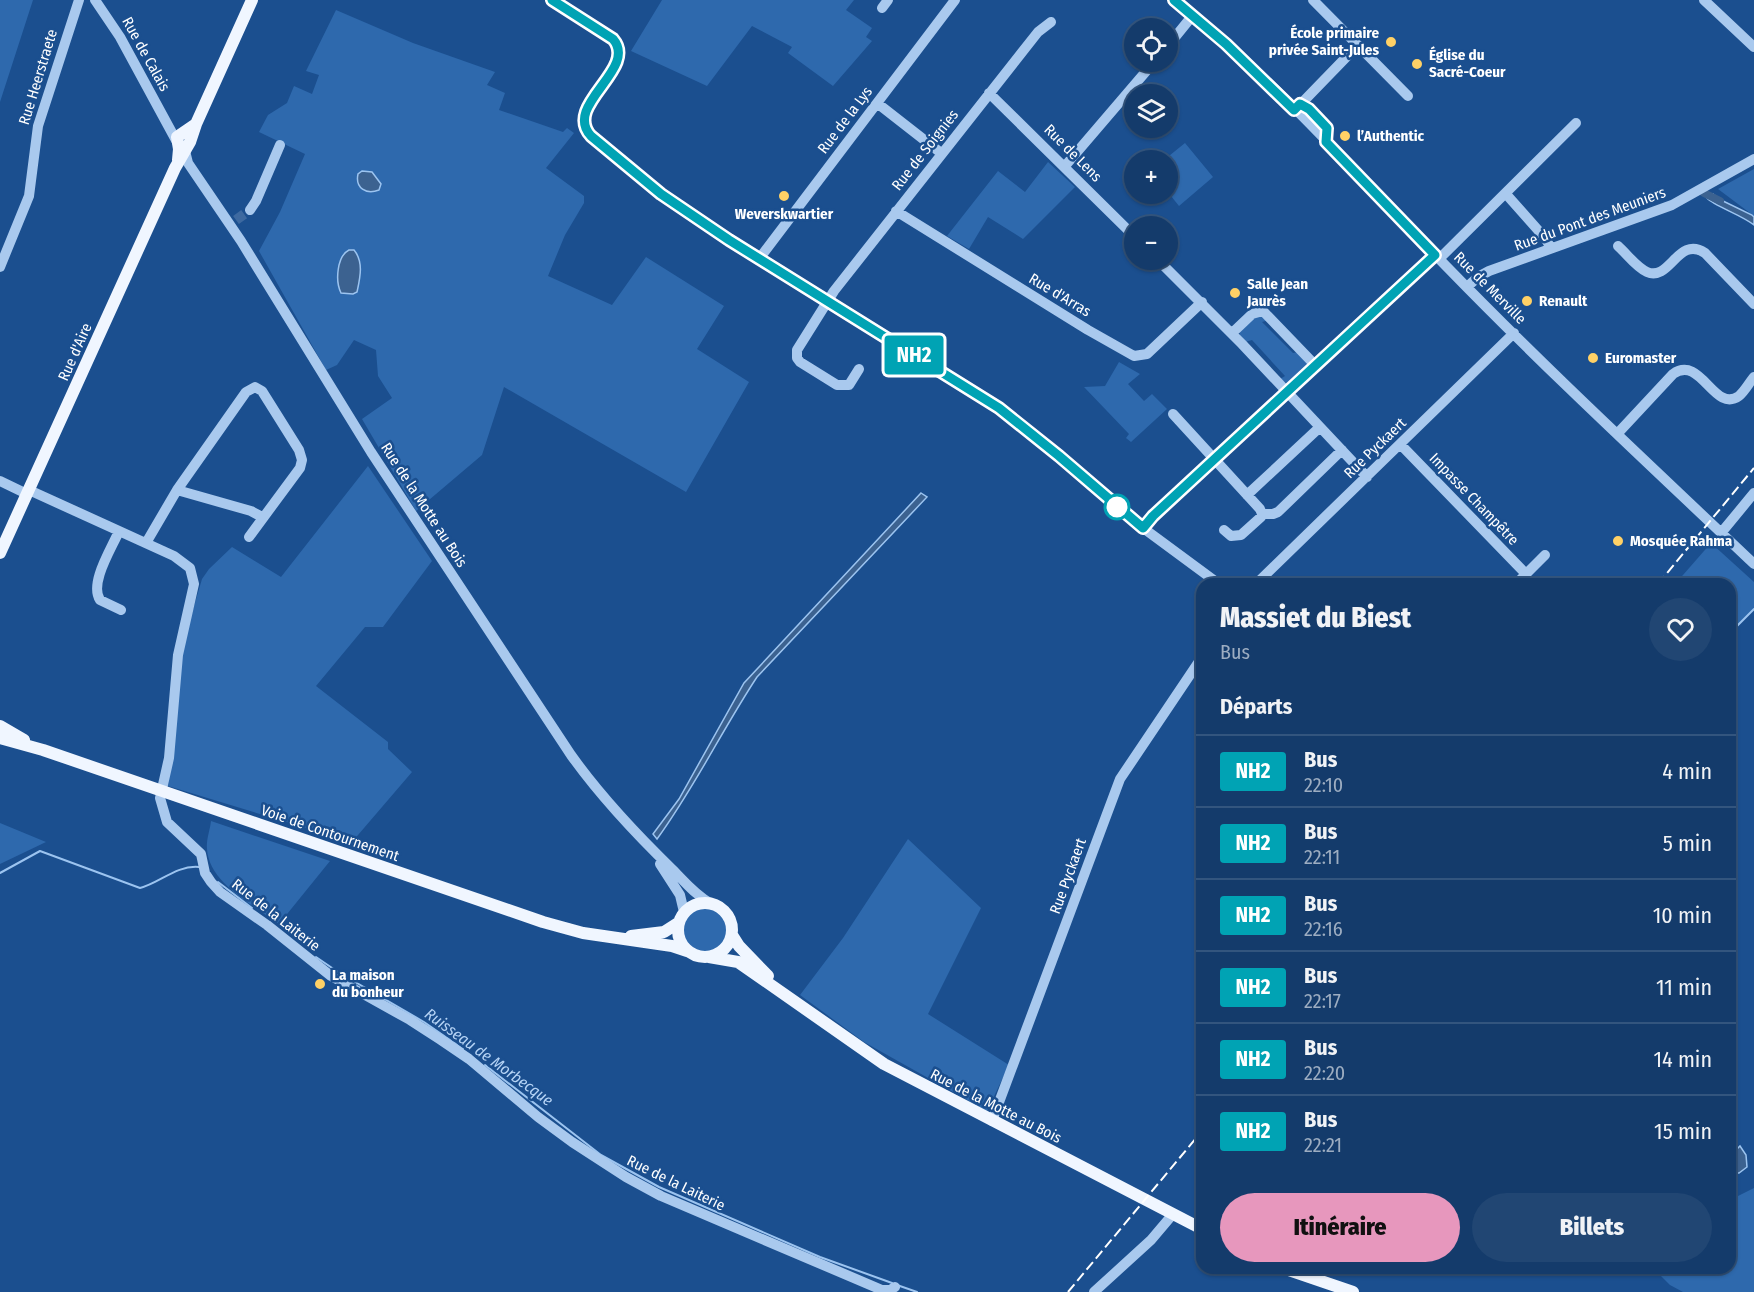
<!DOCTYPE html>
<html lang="fr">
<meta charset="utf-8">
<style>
body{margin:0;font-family:"Fira Sans Condensed",sans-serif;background:#214673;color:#f1f3f6;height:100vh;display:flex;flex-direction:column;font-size:22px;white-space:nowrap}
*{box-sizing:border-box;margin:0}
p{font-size:20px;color:#9dadc1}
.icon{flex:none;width:33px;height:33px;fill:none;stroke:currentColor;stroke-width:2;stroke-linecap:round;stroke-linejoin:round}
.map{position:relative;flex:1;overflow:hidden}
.details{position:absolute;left:1196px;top:578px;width:540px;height:696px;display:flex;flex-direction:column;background:#143b6b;border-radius:18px;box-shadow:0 2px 4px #0004,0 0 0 2px #33557e}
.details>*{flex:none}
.badge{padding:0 12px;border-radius:4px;font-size:21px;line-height:39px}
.buttons{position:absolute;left:1124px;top:18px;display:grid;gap:12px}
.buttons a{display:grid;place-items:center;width:54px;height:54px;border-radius:50%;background:#143b6b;box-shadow:0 2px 4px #0004,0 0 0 2px #33557e;font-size:30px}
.map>.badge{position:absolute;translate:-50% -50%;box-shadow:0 0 0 3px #fff}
h2{padding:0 24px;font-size:22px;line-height:54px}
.round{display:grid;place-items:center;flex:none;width:63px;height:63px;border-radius:32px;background:#214673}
.summary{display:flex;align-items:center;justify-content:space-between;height:102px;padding:0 24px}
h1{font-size:28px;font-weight:800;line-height:45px}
.button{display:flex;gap:12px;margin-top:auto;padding:12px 24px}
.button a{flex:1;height:69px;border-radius:36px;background:#e797bd;color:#111;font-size:24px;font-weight:800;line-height:69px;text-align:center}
.button a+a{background:#214673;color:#f1f3f6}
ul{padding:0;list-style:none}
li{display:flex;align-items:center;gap:18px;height:72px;padding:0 24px;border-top:2px solid #33557e}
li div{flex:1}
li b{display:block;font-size:22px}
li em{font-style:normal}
li .badge{min-width:66px;font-weight:700;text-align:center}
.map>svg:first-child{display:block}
.green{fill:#2e69ad}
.water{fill:#3c6290;stroke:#9cc4f0;stroke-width:1.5}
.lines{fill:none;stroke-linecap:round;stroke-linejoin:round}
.stream{stroke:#9cc4f0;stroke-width:2}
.canal{stroke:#3c6290;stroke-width:8}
.minor-tunnel{stroke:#3d69a0;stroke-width:10;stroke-dasharray:10 5;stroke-linecap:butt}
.minor{stroke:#a9c9ee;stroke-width:10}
.major{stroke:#f0f6ff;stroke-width:12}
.rail{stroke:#fff;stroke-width:2;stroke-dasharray:10 4.5;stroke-linecap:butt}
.line-casing{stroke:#fff;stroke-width:14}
.line{stroke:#00a3b4;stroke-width:9}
.poi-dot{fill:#ffd166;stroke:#1b4f8f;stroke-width:2}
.stop-dot{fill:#fff;stroke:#00a3b4;stroke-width:3}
.labels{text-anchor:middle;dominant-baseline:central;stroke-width:5;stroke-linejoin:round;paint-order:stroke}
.poi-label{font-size:15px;font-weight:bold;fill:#fff;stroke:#1b4f8f;text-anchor:start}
.street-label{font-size:15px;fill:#fff;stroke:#1b4f8f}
.water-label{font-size:16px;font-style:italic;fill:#b5d3f5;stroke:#1b4f8f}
</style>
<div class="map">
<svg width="1754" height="1292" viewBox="0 0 1754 1292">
<rect width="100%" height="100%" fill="#1b4f8f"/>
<path class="green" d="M0 0H33L0 102Z
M662 0H854L846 10 872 28 866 37 872 41 833 86 788 53 792 47 752 26 707 86 631 51Z
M336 10 413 43 495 72 487 85 505 93 499 110 563 132 567 128 574 133 546 168 584 196V203L565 235 548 276 612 305 646 257 724 306 697 349 749 382 686 492 504 387 482 455 416 511 362 419 392 398 378 376 376 350 354 340 337 365 326 370 259 251 280 212 305 154 259 132 268 115 287 103 294 86 312 94 319 75 306 71Z
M1185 143 1213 177 1179 206 1167 191V160H1164Z
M1048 162 1075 187 1023 239 988 217 969 249 947 236 998 171 1025 192Z
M1754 169V216L1718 189Z
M1258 314 1269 320 1262 322 1293 353 1299 352 1308 363 1307 368 1288 384 1280 379 1285 376 1252 340 1245 342 1240 336V331Z
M1119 362 1140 374 1128 384 1144 401 1152 394 1167 409 1131 442 1126 438 1129 434 1084 387 1105 386Z
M368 466 432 561 383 627H365L316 686 388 742V749L412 772 352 842 168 786 184 640 202 579 209 569 232 547 281 577Z
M1711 543 1754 582V609L1730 633V584L1676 583Z
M211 821 330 861 279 924C253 905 209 883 207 849 206 840 210 830 211 821Z
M0 823 46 842 0 864Z
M908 839 981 908 928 1014 1009 1065 987 1111 864 1042 800 995 843 938Z
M682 930a23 23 0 1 1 46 0a23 23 0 1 1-46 0Z
M1754 1188V1292H1683L1670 1285 1653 1268H1730V1200Z"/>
<path class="water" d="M362 171 372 172 381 184 379 190C366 195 355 188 358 174Z
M1713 194 1721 200 1752 215 1754 217V225C1742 215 1714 206 1707 198Z
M349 250H354C364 262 360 278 357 292L353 294 341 293C335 281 337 256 349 250Z
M921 493 927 497 757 677C722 730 695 787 657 839L653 834 679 799 744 683Z
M1740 1146 1746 1155 1747 1167 1739 1173H1730V1156Z"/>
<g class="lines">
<path class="stream" d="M1730 633 1754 609
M0 873 40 851 140 888C160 883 176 865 199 867
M218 882 252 908
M316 957 338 972 424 1022 463 1049
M485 1065 601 1155 659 1187 820 1257 892 1283
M897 1285 917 1292"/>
<path class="canal" d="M1704 193 1720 201"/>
<path class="minor-tunnel" d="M236 220 250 210"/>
<path class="minor" d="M95 0 120 37 177 142
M552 0 613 39 618 47C622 78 566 109 592 136L661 194 729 240 959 382 1006 413 1059 456 1135 522 1219 584
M1174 0C1274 78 1358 176 1447 267 1546 369 1651 466 1754 564
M1313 0 1408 96
M1704 0 1754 47
M882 8 888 0
M1167 47 1193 15
M989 93 1134 236
M877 103 941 153
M1295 110 1358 45
M185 151 188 163 241 241 371 452 571 755C601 797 636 834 672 869 684 881 694 894 710 903
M1065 166 1154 62
M1506 194 1545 238 1551 248
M250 210 256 201 280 145
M896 211 1088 330 1134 356 1147 354 1202 302
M1618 246C1627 254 1636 267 1647 272 1670 282 1678 235 1705 253L1754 304
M759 259 955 0
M1439 259 1576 123
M1158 260 1242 344 1367 477
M0 267 29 196 38 126 79 0
M1467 287 1478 277 1489 271 1672 205 1754 159
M1232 333 1252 314 1263 311 1316 366
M859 369 849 385H837L800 362 797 358V350L834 291 1038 32 1051 22
M1173 414 1260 509 1262 514
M1618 433 1673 374C1701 354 1714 414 1739 396 1745 391 1749 383 1754 377
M1401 445 1526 574
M0 481 27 494
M29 490 174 556 190 568 194 584 178 655 169 758 160 798 167 822 201 854 205 873 211 882 220 892 267 925 331 976 410 1020 441 1040 469 1059 538 1117 572 1142 626 1177 661 1196 882 1290H890L895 1287
M177 490 251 511 262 517
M1247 495 1320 427
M1143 528 1157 512 1435 255
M1224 530 1231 536 1241 535 1261 517 1262 514H1273L1278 512 1342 450
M119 531C112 548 89 583 100 600L121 610
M1721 533 1754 493
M146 543 177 490 246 392 255 387 262 391 299 450 302 460 300 468 249 537
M1256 584 1514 333
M1516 584 1545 555
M660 864 680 895 684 912
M992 1121 1120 779 1202 657
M1094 1292 1151 1240 1173 1214"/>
<path class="major" d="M178 160 179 149 177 137 196 124
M0 553 175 168 190 142 196 124 252 0
M0 726 24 740
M0 738 43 750 543 922 583 933 672 946 687 951
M678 930a27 27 0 1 1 54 0a27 27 0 1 1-54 0Z
M732 935 739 946 768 976
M631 936 664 932 678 923
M709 957 738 962 884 1064 1202 1229
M1283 1268 1353 1292"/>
<path class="rail" d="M1658 584 1754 468
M1068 1292 1202 1131"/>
</g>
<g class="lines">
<defs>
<path id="line" d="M552 0 613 39C639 69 562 105 591 136L661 194 729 240 999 408 1059 456 1143 528 1153 516 1435 255 1326 142 1327 128 1309 109 1300 104 1294 110 1226 44 1174 0"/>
</defs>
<use href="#line" class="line-casing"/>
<use href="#line" class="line"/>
</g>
<g class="poi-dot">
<circle cx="1391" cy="42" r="6"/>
<circle cx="1417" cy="64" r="6"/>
<circle cx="1345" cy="136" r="6"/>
<circle cx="784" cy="196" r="6"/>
<circle cx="1235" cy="293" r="6"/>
<circle cx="1527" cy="301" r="6"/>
<circle cx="1593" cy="358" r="6"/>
<circle cx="1618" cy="541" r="6"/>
<circle cx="320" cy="984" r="6"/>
</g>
<circle class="stop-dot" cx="1117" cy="507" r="12"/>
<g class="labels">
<g class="poi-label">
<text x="1379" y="33" text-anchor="end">École primaire<tspan x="1379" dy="17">privée Saint-Jules</tspan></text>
<text x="1429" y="55">Église du<tspan x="1429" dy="17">Sacré-Coeur</tspan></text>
<text x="1357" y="136">l’Authentic</text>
<text x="784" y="214" text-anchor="middle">Weverskwartier</text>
<text x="1247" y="284">Salle Jean<tspan x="1247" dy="17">Jaurès</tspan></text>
<text x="1539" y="301">Renault</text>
<text x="1605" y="358">Euromaster</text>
<text x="1630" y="541">Mosquée Rahma</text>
<text x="332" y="975">La maison<tspan x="332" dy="17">du bonheur</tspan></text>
</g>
<g class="street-label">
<text transform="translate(146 54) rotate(61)">Rue de Calais</text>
<text transform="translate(38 77) rotate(-73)">Rue Heerstraete</text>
<text transform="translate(845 120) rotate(-53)">Rue de la Lys</text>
<text transform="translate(925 150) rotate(-52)">Rue de Soignies</text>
<text transform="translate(1073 153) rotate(45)">Rue de Lens</text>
<text transform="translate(1590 219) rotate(-20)">Rue du Pont des Meuniers</text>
<text transform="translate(1490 288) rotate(45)">Rue de Merville</text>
<text transform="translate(1060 295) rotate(31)">Rue d'Arras</text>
<text transform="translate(75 352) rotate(-66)">Rue d'Aire</text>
<text transform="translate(1375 448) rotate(-44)">Rue Pyckaert</text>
<text transform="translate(1474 499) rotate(46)">Impasse Champêtre</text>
<text transform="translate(424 505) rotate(57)">Rue de la Motte au Bois</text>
<text transform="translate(330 833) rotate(19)">Voie de Contournement</text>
<text transform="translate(1068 876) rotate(-70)">Rue Pyckaert</text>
<text transform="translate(276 915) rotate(38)">Rue de la Laiterie</text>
<text transform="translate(996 1106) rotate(27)">Rue de la Motte au Bois</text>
<text transform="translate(676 1183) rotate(26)">Rue de la Laiterie</text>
</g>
<g class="water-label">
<text transform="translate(489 1057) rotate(36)">Ruisseau de Morbecque</text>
</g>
</g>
</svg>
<div class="buttons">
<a><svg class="icon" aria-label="locate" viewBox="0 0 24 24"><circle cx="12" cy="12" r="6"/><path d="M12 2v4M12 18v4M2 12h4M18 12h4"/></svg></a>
<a><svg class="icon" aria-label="layers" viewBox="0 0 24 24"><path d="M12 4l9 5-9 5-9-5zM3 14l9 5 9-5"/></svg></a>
<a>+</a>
<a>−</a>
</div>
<b class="badge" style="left:914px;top:355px;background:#00a3b4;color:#fff">NH2</b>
<section class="details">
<div class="summary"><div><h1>Massiet du Biest</h1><p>Bus</p></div><a class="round"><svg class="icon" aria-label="heart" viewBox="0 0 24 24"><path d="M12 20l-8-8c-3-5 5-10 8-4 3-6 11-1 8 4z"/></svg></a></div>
<h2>Départs</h2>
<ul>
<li><span class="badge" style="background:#00a3b4;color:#fff">NH2</span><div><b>Bus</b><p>22:10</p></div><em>4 min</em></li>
<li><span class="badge" style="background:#00a3b4;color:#fff">NH2</span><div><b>Bus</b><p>22:11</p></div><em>5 min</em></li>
<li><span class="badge" style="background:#00a3b4;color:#fff">NH2</span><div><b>Bus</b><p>22:16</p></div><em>10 min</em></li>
<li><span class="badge" style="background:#00a3b4;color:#fff">NH2</span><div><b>Bus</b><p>22:17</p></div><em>11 min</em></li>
<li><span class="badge" style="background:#00a3b4;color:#fff">NH2</span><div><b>Bus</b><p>22:20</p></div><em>14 min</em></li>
<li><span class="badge" style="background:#00a3b4;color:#fff">NH2</span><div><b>Bus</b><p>22:21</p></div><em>15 min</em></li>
</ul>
<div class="button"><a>Itinéraire</a><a>Billets</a></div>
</section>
</div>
